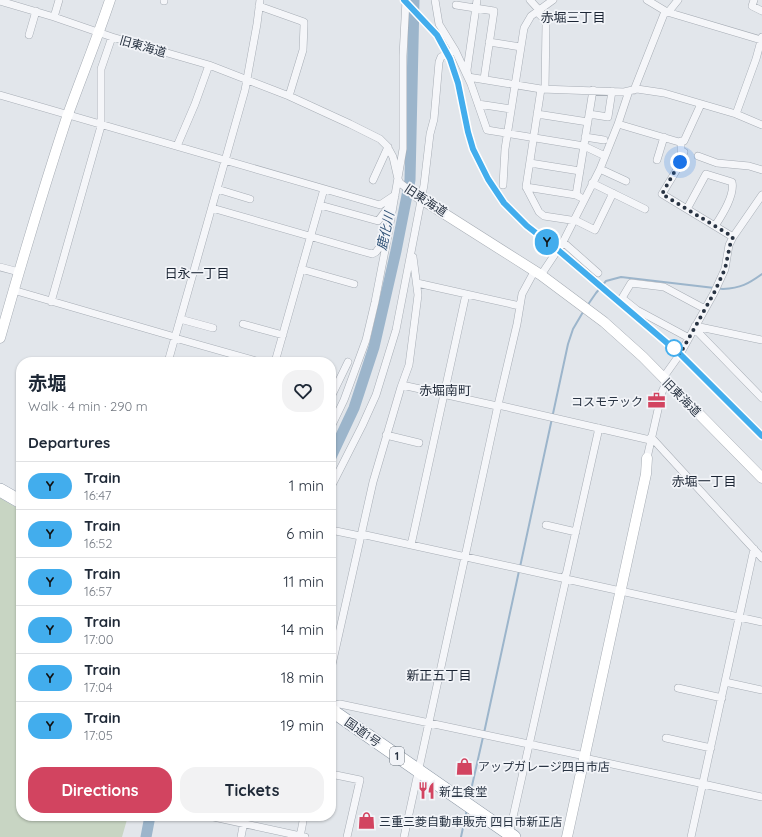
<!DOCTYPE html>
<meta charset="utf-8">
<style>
body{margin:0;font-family:Quicksand,"Noto Sans JP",sans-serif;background:#f2f2f3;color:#1f2937;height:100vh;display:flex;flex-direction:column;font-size:15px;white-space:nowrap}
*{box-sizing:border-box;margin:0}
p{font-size:13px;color:#747a83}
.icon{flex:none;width:22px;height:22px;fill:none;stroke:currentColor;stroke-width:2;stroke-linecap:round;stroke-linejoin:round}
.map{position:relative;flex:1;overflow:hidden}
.panel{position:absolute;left:16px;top:357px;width:320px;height:464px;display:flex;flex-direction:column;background:#fff;border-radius:16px;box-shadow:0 1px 3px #0004}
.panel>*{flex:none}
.badge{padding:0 8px;border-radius:13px;font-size:14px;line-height:26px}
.you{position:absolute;width:20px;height:20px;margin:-10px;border:3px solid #fff;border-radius:50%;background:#1a73e8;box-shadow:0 0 0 6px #1a73e833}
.map>.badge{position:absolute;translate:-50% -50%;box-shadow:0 0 0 2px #fff}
h2{padding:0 12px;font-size:15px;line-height:36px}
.round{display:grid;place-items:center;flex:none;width:42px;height:42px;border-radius:16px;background:#f2f2f3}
.overview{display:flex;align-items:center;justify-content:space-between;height:68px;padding:0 12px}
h1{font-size:19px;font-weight:700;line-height:30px}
.button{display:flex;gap:8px;margin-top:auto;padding:8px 12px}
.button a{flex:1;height:46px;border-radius:16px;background:#d24460;color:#fff;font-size:16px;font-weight:700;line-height:46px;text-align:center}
.button a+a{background:#f2f2f3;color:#1f2937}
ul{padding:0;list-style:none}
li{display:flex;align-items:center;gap:12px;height:48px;padding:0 12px;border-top:1px solid #e0e1e3}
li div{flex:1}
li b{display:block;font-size:15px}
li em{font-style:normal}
li .badge{min-width:44px;font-weight:700;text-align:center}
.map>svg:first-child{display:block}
.green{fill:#c8d5c3}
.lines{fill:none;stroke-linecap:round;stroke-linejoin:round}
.stream{stroke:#9cb5cb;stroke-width:2}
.river{stroke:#9cb5cb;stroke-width:11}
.street-casing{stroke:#a7adb5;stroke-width:8}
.secondary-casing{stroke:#a7adb5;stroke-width:11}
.highway-casing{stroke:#8994a2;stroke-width:14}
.street{stroke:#f5f6f9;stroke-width:7}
.secondary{stroke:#fff;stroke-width:10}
.highway{stroke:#fff;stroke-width:13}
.rail-casing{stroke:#7b8695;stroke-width:3.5}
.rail{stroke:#f2f4f8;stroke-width:2;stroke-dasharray:6;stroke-linecap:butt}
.line-casing{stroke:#fff;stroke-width:9}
.line{stroke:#42aded;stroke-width:6}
.walk{stroke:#293443;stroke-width:4;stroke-dasharray:0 7.2}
.stop-dot{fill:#fff;stroke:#42aded;stroke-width:2}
.labels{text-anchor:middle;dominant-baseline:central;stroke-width:3.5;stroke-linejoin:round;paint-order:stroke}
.shield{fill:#f2f4f8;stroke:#656e79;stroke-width:1}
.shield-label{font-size:11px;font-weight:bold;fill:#293443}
.street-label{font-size:12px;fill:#293443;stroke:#f2f4f8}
.poi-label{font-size:12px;fill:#293443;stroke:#f2f4f8;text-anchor:start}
.neighbourhood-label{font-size:13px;fill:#1b2534;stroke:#f2f4f8}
.water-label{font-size:13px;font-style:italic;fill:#325478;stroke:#f2f4f8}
</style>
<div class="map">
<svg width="762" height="837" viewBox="0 0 762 837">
<rect width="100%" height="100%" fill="#e2e6eb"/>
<path class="green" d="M0 498 21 510V816H128L122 837H0Z"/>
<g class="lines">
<path class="stream" d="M587 306 596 293 606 281 621 277 723 289C741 288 748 284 762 274
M520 567 568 344 573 329 583 312
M484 733 519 571
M469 799 483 737
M461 837 467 809"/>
<path class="river" d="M331 457 354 408 374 347 396 251 410 180 414 0
M146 837 150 816"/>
<defs>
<path id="street" d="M477 0 467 70 468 77 541 89 624 92 637 89 664 93 736 114 762 125
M530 0 539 10
M647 0 667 12 761 40
M754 0 752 6 762 11
M0 1 54 17 112 37 209 65 289 96 350 124 380 139 387 146 393 157 398 179 400 183 418 197
M164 1V0
M456 5 494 11 484 79
M259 6 304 22V25L303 50 289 96
M537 12 544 19 546 24 545 89
M54 17 59 0
M29 35 36 11
M489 42 521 47
M455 50 471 84 487 130 584 146 605 156
M541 89 526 187 539 212 544 216 577 221 595 230 613 193
M634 90 664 14 670 10 678 0
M0 95 380 205 395 195
M478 104 511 109
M537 114 588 122
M589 114 608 117 612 91
M736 114 756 59 762 37
M618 124 679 142 684 141 701 104
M585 137 604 140
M681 141V151L684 152 676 171 662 194 733 237
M177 146 195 104 209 65
M698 156 717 163 749 166 762 170
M657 160 664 137
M530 163 580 171
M600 169 626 181
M373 180 388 147
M592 183 645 209
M503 185 505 149 524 28 531 16 553 0
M526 187 576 195 580 197
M217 189 250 199
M576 195 593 90
M320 205 378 221 394 200
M212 208 372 254 376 252 387 237
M687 209 706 174 732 182C735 195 722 215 715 226
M563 242 598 273
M0 267 19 272
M301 269 354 284
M541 275 563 242 600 169 618 124 629 91
M417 283 520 306
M13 290 175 337
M51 302 101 126V69L112 37
M180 319 213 328
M243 324 283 335
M695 326 762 340
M694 328 762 398
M175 338 260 362
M689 338 637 310 622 298 631 283 664 287 705 309
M168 362 245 90 257 24 260 0
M275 362 324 189
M663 378 680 354 714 293 725 269 729 245 733 237 762 195
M402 385 497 406
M331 397 348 362
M498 405 650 440
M331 427 344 400 366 340 375 302 388 235 403 149V56L406 0
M386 435 419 443
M651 437 762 558
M647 458 662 392 667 381
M331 487 362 426 376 395 396 330 424 185 430 134 434 119 439 62 441 57 455 50 439 24 435 0
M546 525 576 532
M331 530 360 536
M361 534 562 578 566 575 599 428
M411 545 466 294
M564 577 566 579 762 622
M331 669 373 482 401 387 409 365 418 295 413 257
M725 682 762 690
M678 688 722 698
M331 706 340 704 585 756
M666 738 711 748
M584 758 704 784
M331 774 360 780 347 837
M703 784 762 797
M209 816 305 837
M508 833 511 826 566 579
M241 837 245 816
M300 837 304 816
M404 837 498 405 517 324 522 294 535 270
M691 837 754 549"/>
<path id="secondary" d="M418 197 541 275 604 322 643 357 762 478
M0 338C21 264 43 190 67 117 81 78 97 39 110 0
M567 837 646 474 647 458"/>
<path id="highway" d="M0 490 21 502
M331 710 514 837"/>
</defs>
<use href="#street" class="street-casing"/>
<use href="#secondary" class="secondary-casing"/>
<use href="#highway" class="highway-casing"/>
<use href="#street" class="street"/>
<use href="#secondary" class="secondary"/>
<use href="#highway" class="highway"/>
<defs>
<path id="rail" d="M404 0 437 35 449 59 458 83 468 131 473 149 488 179 504 203 527 226 558 250 680 354 762 436"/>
</defs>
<use href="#rail" class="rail-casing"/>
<use href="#rail" class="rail"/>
</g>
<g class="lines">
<defs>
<path id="line" d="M404 0 437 35 450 59 458 83 468 132 473 149 488 179 504 203 527 226 558 250 680 354 762 436"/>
</defs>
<use href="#line" class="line-casing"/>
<use href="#line" class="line"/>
<path class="walk" d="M674 348 680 354 714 293 725 269 730 245 733 237 662 194 680 162"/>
</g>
<defs>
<symbol id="office-bare" viewBox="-9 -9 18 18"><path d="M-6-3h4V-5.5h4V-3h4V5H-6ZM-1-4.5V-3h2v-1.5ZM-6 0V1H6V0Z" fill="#d24460" stroke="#f2f4f8" stroke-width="2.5" paint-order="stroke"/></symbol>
<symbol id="shop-bare" viewBox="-9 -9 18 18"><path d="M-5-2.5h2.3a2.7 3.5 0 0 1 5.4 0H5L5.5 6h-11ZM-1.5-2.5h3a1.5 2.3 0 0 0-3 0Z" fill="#d24460" stroke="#f2f4f8" stroke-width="2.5" paint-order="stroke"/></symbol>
<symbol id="restaurant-bare" viewBox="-9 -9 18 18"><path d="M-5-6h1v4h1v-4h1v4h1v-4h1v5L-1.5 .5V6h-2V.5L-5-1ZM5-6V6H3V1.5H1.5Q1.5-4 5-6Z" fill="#d24460" stroke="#f2f4f8" stroke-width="2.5" paint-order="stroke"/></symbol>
</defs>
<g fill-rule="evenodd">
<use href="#office-bare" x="644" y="388" width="25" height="25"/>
<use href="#shop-bare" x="452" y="754" width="25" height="25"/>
<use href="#restaurant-bare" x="414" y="778" width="25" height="25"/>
<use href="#shop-bare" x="354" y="808" width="25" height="25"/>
</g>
<circle class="stop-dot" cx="674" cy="348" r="8"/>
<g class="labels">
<rect class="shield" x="390" y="747" width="14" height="18" rx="3"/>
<g class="shield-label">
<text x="397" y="756">1</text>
</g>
<g class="street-label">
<text transform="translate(143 46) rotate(16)">旧東海道</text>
<text transform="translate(426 200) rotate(33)">旧東海道</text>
<text transform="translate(682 397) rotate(45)">旧東海道</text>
<text transform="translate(363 732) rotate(35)">国道1号</text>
</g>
<g class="poi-label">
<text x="643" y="401" text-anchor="end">コスモテック</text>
<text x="478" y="766">アップガレージ四日市店</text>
<text x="439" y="791">新生食堂</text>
<text x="379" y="821">三重三菱自動車販売 四日市新正店</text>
</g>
<g class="neighbourhood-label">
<text x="573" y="17">赤堀三丁目</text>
<text x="197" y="273">日永一丁目</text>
<text x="445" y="390">赤堀南町</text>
<text x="704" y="481">赤堀一丁目</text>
<text x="439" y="675">新正五丁目</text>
</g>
<g class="water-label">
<text transform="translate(385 231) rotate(-78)">鹿化川</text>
</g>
</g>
</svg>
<div class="you" style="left:680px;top:162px"></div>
<b class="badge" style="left:547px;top:242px;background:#42aded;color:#111">Y</b>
<section class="panel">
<div class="overview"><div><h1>赤堀</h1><p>Walk · 4 min · 290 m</p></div><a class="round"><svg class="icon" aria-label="heart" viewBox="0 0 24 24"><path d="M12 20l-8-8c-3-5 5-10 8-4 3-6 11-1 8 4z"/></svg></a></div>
<h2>Departures</h2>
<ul>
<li><span class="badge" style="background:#42aded;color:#111">Y</span><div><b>Train</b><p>16:47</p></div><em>1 min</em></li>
<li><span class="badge" style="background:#42aded;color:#111">Y</span><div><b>Train</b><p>16:52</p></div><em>6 min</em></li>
<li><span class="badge" style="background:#42aded;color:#111">Y</span><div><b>Train</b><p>16:57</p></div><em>11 min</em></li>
<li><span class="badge" style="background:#42aded;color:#111">Y</span><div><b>Train</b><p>17:00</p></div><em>14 min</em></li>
<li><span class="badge" style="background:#42aded;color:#111">Y</span><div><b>Train</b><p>17:04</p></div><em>18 min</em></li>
<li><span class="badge" style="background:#42aded;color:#111">Y</span><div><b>Train</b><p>17:05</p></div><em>19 min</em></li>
</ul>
<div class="button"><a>Directions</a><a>Tickets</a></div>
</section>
</div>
